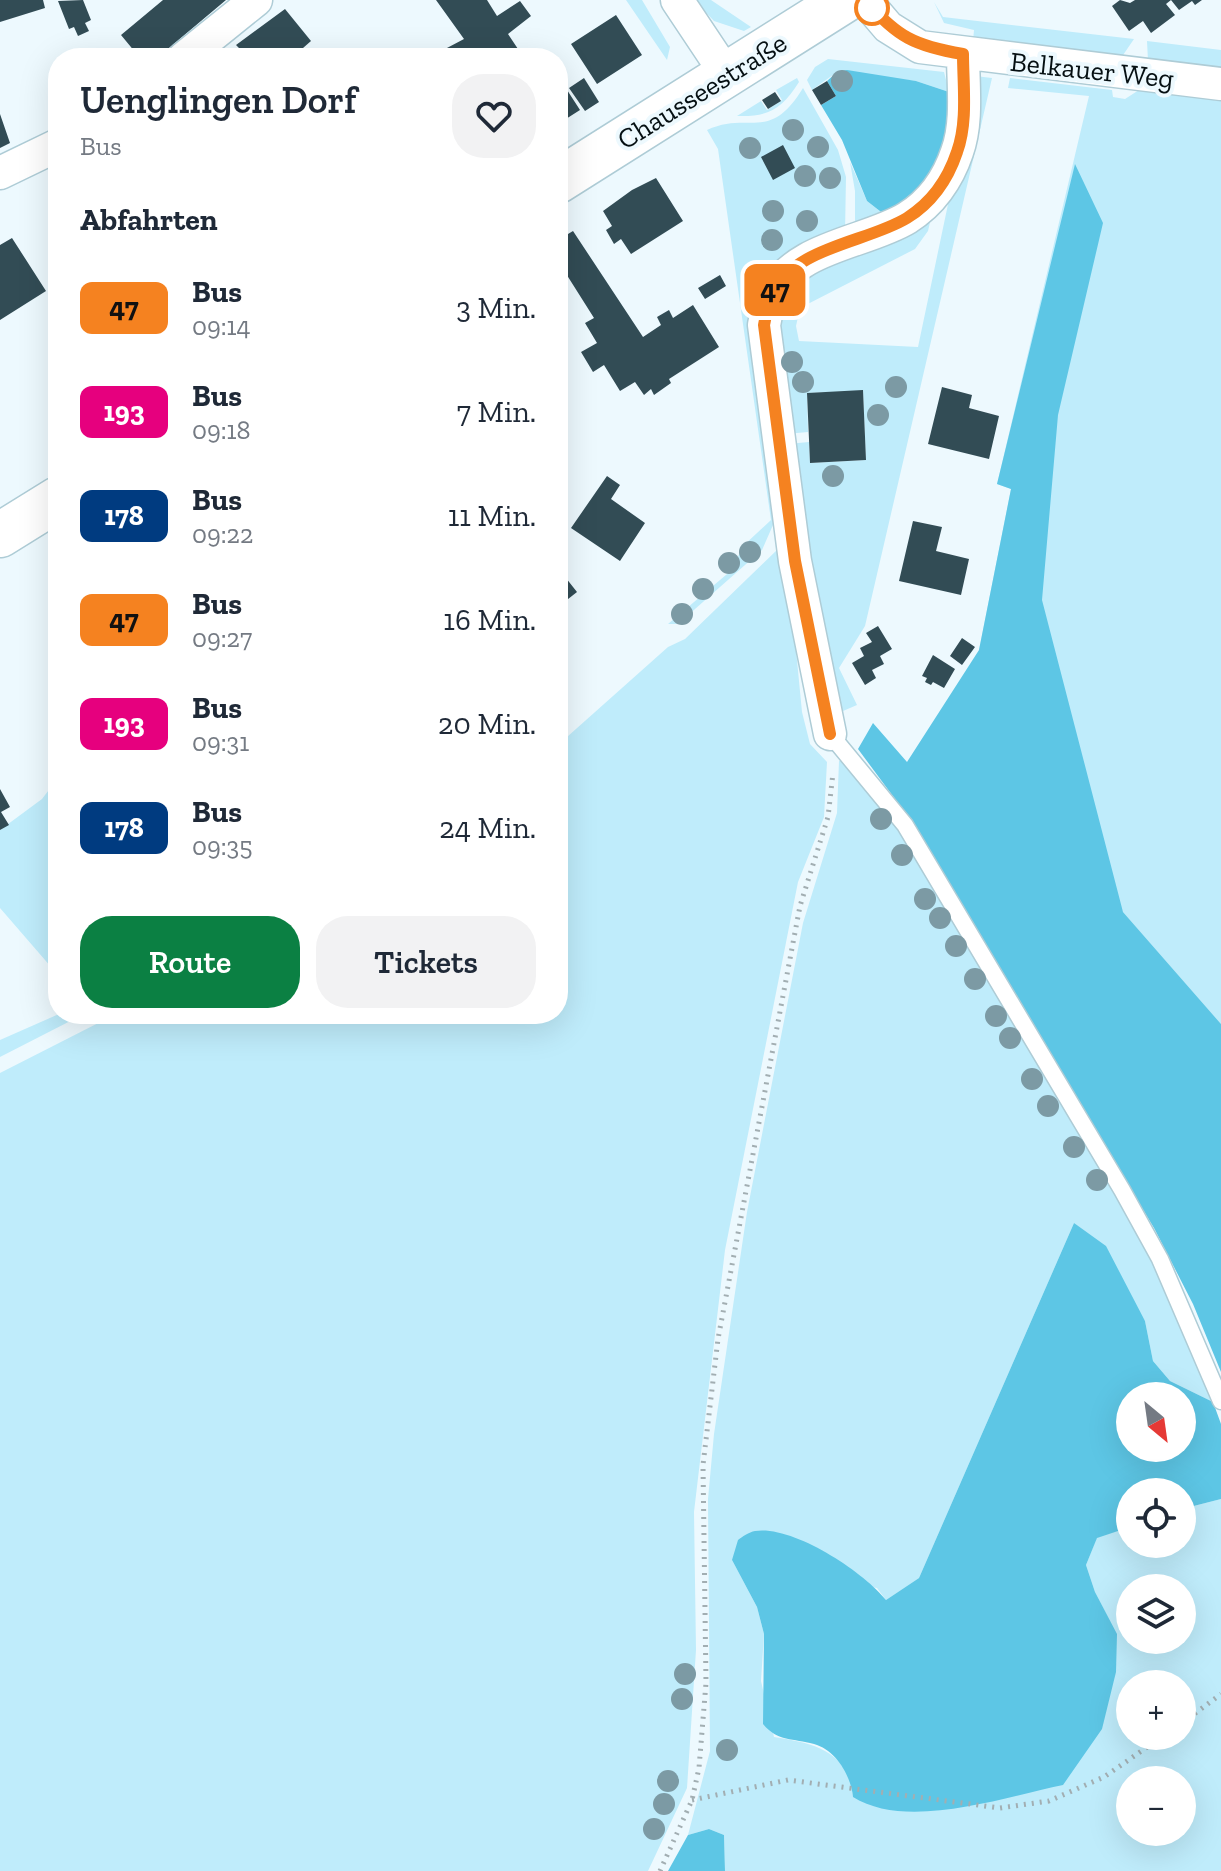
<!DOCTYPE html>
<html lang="de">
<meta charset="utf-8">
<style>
body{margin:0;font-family:"Zilla Slab",serif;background:#f2f2f3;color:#1f2937;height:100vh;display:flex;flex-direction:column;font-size:30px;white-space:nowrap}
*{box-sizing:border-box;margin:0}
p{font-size:26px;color:#747a83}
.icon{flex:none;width:44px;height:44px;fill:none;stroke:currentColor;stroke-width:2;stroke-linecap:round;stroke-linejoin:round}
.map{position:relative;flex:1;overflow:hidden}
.drawer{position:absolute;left:48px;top:48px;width:520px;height:976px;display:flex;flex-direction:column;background:#fff;border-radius:32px;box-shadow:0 8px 32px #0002}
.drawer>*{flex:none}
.badge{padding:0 16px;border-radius:12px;font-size:28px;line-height:52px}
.needle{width:52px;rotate:151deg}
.tools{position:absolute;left:1116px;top:1382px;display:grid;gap:16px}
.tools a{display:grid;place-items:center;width:80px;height:80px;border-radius:50%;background:#fff;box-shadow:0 8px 32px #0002;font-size:40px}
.map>.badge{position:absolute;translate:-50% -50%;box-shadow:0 0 0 4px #fff}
h2{padding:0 32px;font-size:30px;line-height:72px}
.round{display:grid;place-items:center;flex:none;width:84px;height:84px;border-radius:32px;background:#f2f2f3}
.headline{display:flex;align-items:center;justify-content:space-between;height:136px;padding:0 32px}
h1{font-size:38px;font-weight:600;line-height:60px}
.primary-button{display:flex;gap:16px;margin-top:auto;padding:16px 32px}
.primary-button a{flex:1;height:92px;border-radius:32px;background:#0b8043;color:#fff;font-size:32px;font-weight:600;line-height:92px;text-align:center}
.primary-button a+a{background:#f2f2f3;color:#1f2937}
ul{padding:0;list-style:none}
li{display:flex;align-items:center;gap:24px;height:104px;padding:0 32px}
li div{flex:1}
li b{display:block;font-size:30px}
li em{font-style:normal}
li .badge{min-width:88px;font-weight:700;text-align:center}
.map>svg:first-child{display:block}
.green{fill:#bfecfb;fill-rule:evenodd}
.forest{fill:#5dc6e5;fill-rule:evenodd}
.building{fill:#324c55}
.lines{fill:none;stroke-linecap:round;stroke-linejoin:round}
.service-casing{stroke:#aeccd6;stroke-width:19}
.minor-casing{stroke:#aeccd6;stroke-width:35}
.secondary-casing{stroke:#aeccd6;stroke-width:47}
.path{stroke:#a2aeb2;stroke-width:5;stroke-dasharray:2 6;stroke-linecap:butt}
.service{stroke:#fff;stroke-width:16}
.minor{stroke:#fff;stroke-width:32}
.secondary{stroke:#fff;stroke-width:44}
.tree{fill:#7c9aa4}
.line-casing{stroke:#fff;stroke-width:18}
.line{stroke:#f58220;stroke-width:12}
.stop-dot{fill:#fff;stroke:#f58220;stroke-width:4}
.labels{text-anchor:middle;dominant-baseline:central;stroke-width:8;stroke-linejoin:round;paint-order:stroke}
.street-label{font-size:28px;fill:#050f12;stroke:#edf9fe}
</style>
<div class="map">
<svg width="1221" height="1871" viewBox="0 0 1221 1871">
<rect width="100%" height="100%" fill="#edf9fe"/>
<path class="green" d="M626 0H642L670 47 667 60Z
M694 0H711L751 27 744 31 714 21Z
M934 2 943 17 1134 39 1121 58 973 41 974 30 944 23Z
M1147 41 1221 50V71L1148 61Z
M828 59 944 72 949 92 916 81 837 72 812 90 807 80 815 67Z
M975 76 992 78 865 626 839 668 857 705 843 711 826 676 787 444 809 442 810 463 866 460 863 391 807 393 808 432 786 434 778 297 797 275 934 205 928 231 915 249 800 308 796 326 799 341 918 347Z
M797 78 799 82C782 109 769 117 737 116L761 101 767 110 782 100 776 90Z
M1010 78 1112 90 1113 97 1125 99 1139 90 1221 101V1024L1123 912 979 650 1011 489 997 484 1089 96 1008 88Z
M803 88 838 150 846 177 845 233 768 272 780 509 762 550 678 624H668L733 569 742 547 771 520 718 149 707 130C749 110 769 144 803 88Z
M850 162 867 201 885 215 855 229V191Z
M786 547 802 712 810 744 827 762 824 817 798 882 725 1250 694 1512 696 1650 687 1788 648 1871H0V1073L116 1014H558V745L668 647 685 639 777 550Z
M839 761H848L888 810 1117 1195 1166 1288 1213 1402 1170 1381 1153 1361 1145 1321 1074 1223 919 1578 886 1600 877 1588 732 1560 757 1607 764 1634 761 1681 774 1737C812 1743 849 1750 853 1797L1116 1634 1095 1592 1086 1565 1097 1537 1130 1527V1544H1182V1509L1221 1499V1871H725L724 1835 709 1829 688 1835 710 1751 708 1499 714 1434 747 1212 803 923 837 813ZM1130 1588H1182V1640H1130ZM1130 1684H1182V1736H1130ZM1130 1780H1182V1832H1130Z
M58 778V975L0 908V830L42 799Z
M59 1014H84L0 1057V1040Z"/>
<path class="forest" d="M847 70 916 81 949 92C954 155 934 178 885 215L867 201 842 140 821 105 836 96 827 81 837 72Z
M1075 164 1103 223 1058 415 1042 600 1123 912 1221 1024V1372L1193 1304 1154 1228 898 803 858 749 873 723 907 762 979 650 1011 489 997 484Z
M1074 1223 1106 1246 1145 1321 1153 1361 1170 1381 1213 1402 1221 1424V1499L1182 1509V1492H1130V1527L1097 1538 1086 1565 1095 1592 1117 1634 1116 1672 1102 1729 1063 1785C1004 1797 907 1831 853 1797 851 1776 836 1750 814 1744 793 1738 778 1742 763 1724L764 1634 757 1607 732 1560 738 1540C742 1537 749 1532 755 1531 793 1525 864 1572 886 1600L919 1578ZM1130 1396H1182V1448H1130Z
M709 1829 724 1835 725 1871H668L688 1835Z"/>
<path class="building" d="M0 0H43L45 8 0 22Z
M83 0 91 20 85 23 89 31 78 36 74 27 69 29 58 1Z
M163 0H226L157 58H140L121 35Z
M436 0H487L497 16 520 1 531 16 508 34 524 58H479L474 51 462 58H428L464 39Z
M1120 0 1130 3 1135 0H1202L1195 5 1192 1 1179 10 1171 0 1166 4 1175 15 1151 33 1143 21 1129 31 1112 6Z
M285 9 311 41 303 48 306 51 302 58H234L242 51 236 45Z
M616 15 642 55 597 84 571 44Z
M558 76 580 110 558 124Z
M584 78 599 102 585 111 569 88Z
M827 81 836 96 821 105 812 90Z
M775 92 781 101 768 109 762 100Z
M0 114 10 143 0 148Z
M783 145 795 168 773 180 761 157Z
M58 153V186L44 161Z
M656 178 683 221 631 254 621 239 614 244 606 230 612 226 603 211 632 190Z
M573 231 643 337 661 325 657 317 669 310 673 318 693 305 719 347 669 379 671 383 654 395 651 389 644 395 635 382 620 391 604 365 593 372 581 352 597 343 585 323 594 318 558 261V240Z
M12 238 46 291 0 320V245Z
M720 275 726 286 705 299 698 288Z
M558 345 567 360 558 366Z
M942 387 972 395 969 408 999 416 989 459 928 444Z
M863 390 866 460 810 463 807 393Z
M607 476 620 485 611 499 645 523 620 561 571 528Z
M913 521 942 527 936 551 969 559 961 595 899 581Z
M558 568 577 592 563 603 567 608 566 618 558 624Z
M878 626 892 649 880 656 884 664 872 670 876 678 865 685 852 663 864 656 860 648 872 642 866 633Z
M962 638 975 647 962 665 950 656Z
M933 655 955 669 944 688 933 682 931 685 925 682 927 678 922 676Z
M0 789 10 807 1 812 9 825 0 830Z"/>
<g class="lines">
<defs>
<path id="service" d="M830 734 905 825 1122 1190 1160 1259 1221 1401"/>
<path id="minor" d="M677 0 727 75
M865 0 888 27 920 47 1221 84
M184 58 256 0
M0 173 58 145
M830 734 795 561 764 325C766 316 767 305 771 296 794 246 866 243 907 218 931 203 948 179 957 152 968 122 963 85 963 54"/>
<path id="secondary" d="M558 181 845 0
M0 535 58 499"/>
</defs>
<use href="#service" class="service-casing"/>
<use href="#minor" class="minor-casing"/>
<use href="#secondary" class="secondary-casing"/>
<path class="path" d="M1182 1723 1221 1694
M692 1800 788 1780 1000 1808 1049 1801 1104 1777 1163 1736
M660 1871 692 1800 699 1768 706 1683 703 1465 718 1339 800 906 828 817 833 773"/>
<use href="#service" class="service"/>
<use href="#minor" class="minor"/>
<use href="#secondary" class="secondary"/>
</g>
<g class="tree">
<circle cx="842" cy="81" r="11"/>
<circle cx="793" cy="130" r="11"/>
<circle cx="818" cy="147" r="11"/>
<circle cx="750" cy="148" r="11"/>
<circle cx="805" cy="176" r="11"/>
<circle cx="830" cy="178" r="11"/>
<circle cx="773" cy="211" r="11"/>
<circle cx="807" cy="221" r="11"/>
<circle cx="772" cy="240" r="11"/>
<circle cx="792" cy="362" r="11"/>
<circle cx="803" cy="382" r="11"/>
<circle cx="896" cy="387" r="11"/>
<circle cx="878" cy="415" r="11"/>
<circle cx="833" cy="476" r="11"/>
<circle cx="750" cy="552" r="11"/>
<circle cx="729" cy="563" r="11"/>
<circle cx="703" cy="589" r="11"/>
<circle cx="682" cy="614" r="11"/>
<circle cx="881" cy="819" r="11"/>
<circle cx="902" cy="855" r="11"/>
<circle cx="925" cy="899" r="11"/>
<circle cx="940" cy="918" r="11"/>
<circle cx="956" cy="946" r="11"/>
<circle cx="975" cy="979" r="11"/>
<circle cx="996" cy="1016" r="11"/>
<circle cx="1010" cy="1038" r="11"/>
<circle cx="1032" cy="1079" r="11"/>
<circle cx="1048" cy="1106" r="11"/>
<circle cx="1074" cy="1147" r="11"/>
<circle cx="1097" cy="1180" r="11"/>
<circle cx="685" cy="1674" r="11"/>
<circle cx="682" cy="1699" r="11"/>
<circle cx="727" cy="1750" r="11"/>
<circle cx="668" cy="1781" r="11"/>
<circle cx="664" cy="1804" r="11"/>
<circle cx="654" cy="1829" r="11"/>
</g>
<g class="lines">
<defs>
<path id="line" d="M830 734 795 561 764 325C766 316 767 305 771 296 794 246 866 243 907 218 931 203 948 179 957 152 968 122 963 85 963 54 915 46 897 37 865 0"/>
</defs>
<use href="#line" class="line-casing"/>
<use href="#line" class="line"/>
</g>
<circle class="stop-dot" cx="872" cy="8" r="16"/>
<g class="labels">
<g class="street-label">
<text transform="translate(1092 70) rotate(6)">Belkauer Weg</text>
<text transform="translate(702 91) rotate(-32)">Chausseestraße</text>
</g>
</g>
</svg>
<div class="tools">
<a><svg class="needle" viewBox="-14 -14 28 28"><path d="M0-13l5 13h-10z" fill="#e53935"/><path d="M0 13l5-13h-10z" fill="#747a83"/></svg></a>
<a><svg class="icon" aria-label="locate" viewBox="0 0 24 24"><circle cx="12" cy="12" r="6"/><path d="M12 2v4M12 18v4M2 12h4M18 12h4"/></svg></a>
<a><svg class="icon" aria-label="layers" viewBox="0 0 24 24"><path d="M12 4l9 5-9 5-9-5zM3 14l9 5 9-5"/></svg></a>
<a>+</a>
<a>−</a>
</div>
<b class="badge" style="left:775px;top:290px;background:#f58220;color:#111">47</b>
<section class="drawer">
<div class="headline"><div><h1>Uenglingen Dorf</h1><p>Bus</p></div><a class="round"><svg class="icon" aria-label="heart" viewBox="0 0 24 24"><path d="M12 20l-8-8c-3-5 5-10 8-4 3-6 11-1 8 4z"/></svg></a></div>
<h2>Abfahrten</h2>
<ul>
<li><span class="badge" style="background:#f58220;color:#111">47</span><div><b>Bus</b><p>09:14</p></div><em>3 Min.</em></li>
<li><span class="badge" style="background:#e6007e;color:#fff">193</span><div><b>Bus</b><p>09:18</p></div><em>7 Min.</em></li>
<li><span class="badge" style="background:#003b80;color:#fff">178</span><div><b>Bus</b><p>09:22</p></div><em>11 Min.</em></li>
<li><span class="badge" style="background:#f58220;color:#111">47</span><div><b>Bus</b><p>09:27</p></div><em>16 Min.</em></li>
<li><span class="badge" style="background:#e6007e;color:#fff">193</span><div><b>Bus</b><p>09:31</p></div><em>20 Min.</em></li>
<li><span class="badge" style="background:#003b80;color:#fff">178</span><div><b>Bus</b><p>09:35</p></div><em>24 Min.</em></li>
</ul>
<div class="primary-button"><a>Route</a><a>Tickets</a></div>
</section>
</div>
